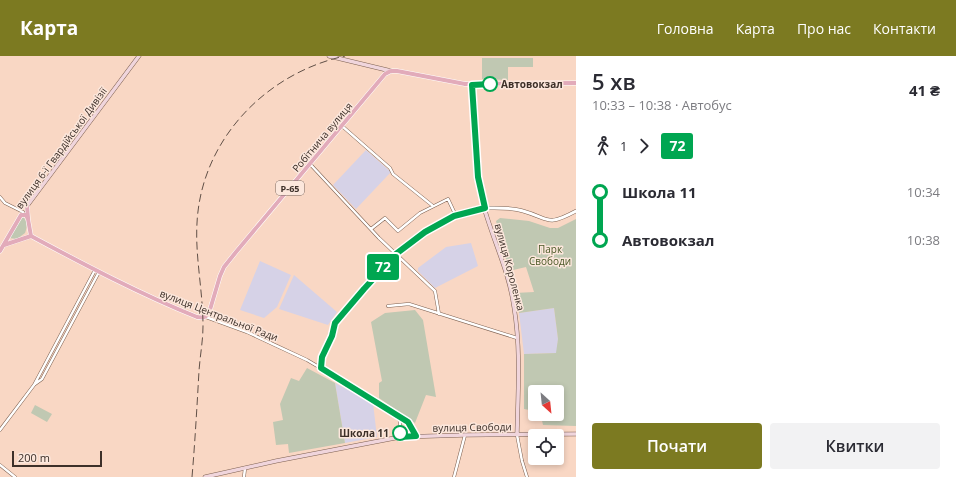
<!DOCTYPE html>
<html lang="uk">
<meta charset="utf-8">
<style>
body{margin:0;font-family:"Open Sans",sans-serif;background:#f2f2f3;color:#2b2b33;height:100vh;display:flex;flex-direction:column;font-size:15px;white-space:nowrap}
*{box-sizing:border-box;margin:0}
p{font-size:13px;color:#7c7c81}
.icon{flex:none;width:22px;height:22px;fill:none;stroke:currentColor;stroke-width:2;stroke-linecap:round;stroke-linejoin:round}
.map{position:relative;flex:1;overflow:hidden}
.side{display:flex;flex-direction:column;background:#fff;width:380px}
.side>*{flex:none}
.badge{padding:0 8px;border-radius:3px;font-size:14px;line-height:26px}
.needle{width:26px;rotate:153deg}
.tools{position:absolute;left:528px;top:329px;display:grid;gap:8px}
.tools a{display:grid;place-items:center;width:36px;height:36px;border-radius:4px;background:#fff;box-shadow:0 2px 6px #0003;font-size:20px}
.scale{position:absolute;left:12px;bottom:10px;width:90px;box-sizing:border-box;padding-left:4px;border:2px solid #3d3029;border-top:0;font-size:11px;line-height:14px;white-space:nowrap;color:#3d3029;-webkit-text-stroke:3px #fce7dc;paint-order:stroke}
.map>.badge{position:absolute;translate:-50% -50%;box-shadow:0 0 0 2px #fff}
.legs{display:flex;align-items:center;gap:6px;height:44px;padding:0 16px;font-size:13px}
.legs p{margin-inline-start:auto}
.head{display:flex;align-items:center;justify-content:space-between;height:68px;padding:0 16px}
h1{font-size:22px;font-weight:600;line-height:30px}
.cta{display:flex;gap:8px;margin-top:auto;padding:8px 16px}
.cta a{flex:1;height:46px;border-radius:4px;background:#7c7a21;color:#fff;font-size:16px;font-weight:600;line-height:46px;text-align:center}
.cta a+a{background:#f2f2f3;color:#2b2b33}
ul{padding:0 16px;list-style:none}
li{display:flex;align-items:center;gap:14px;height:48px;font-size:15px}
li i{display:grid;place-items:center;width:6px;height:100%;margin:0 5px;background:currentColor}
li i::after{content:'';width:10px;height:10px;margin:-5px;border:3px solid;border-radius:50%;background:#fff}
li p{margin-inline-start:auto}
li:first-child i{background:linear-gradient(#0000 50%,currentColor 0)}
li:last-child i{background:linear-gradient(currentColor 50%,#0000 0)}
header{display:flex;align-items:center;gap:24px;box-sizing:border-box;height:56px;padding:0 20px;background:#7c7a21;color:#fff}
header strong{font-size:19px}
nav{display:flex;gap:22px;margin-inline-start:auto;font-size:14px}
main{display:flex;flex:1;min-height:0}
.map>svg:first-child{display:block}
.education{fill:#d6d2e7}
.green{fill:#c0c8b2}
.lines{fill:none;stroke-linecap:round;stroke-linejoin:round}
.minor-casing{stroke:#7d6050;stroke-width:3.5}
.tertiary-casing{stroke:#7d6050;stroke-width:4}
.secondary-casing{stroke:#7d6050;stroke-width:4.5}
.primary-casing{stroke:#fff;stroke-width:5}
.minor{stroke:#fff;stroke-width:2.5}
.tertiary{stroke:#fff;stroke-width:3}
.secondary{stroke:#f0d5dc;stroke-width:3.5}
.primary{stroke:#e2abba;stroke-width:4}
.rail{stroke:#615047;stroke-width:1;stroke-dasharray:8 4;stroke-linecap:butt}
.line-1-casing{stroke:#fff;stroke-width:9}
.line-1{stroke:#00a651;stroke-width:6}
.stop-1-dot{fill:#fff;stroke:#00a651;stroke-width:2}
.labels{text-anchor:middle;dominant-baseline:central;stroke-width:3;stroke-linejoin:round;paint-order:stroke}
.shield{fill:#fce7dc;stroke:#76675f;stroke-width:1}
.shield-label{font-size:9px;font-weight:bold;fill:#3d3029}
.stop-label{font-size:10px;font-weight:bold;fill:#3d3029;stroke:#fce7dc;text-anchor:start}
.street-label{font-size:10px;fill:#3d3029;stroke:#fce7dc}
.park-label{font-size:10px;fill:#495826;stroke:#fce7dc}
</style>
<header>
<strong>Карта</strong>
<nav><a>Головна</a><a>Карта</a><a>Про нас</a><a>Контакти</a></nav>
</header>
<main>
<div class="map">
<svg width="576" height="421" viewBox="0 0 576 421">
<rect width="100%" height="100%" fill="#f9d7c4"/>
<path class="education" d="M366 94 391 116 356 153 333 129Z
M471 187 478 210 435 232 418 215V212L446 191Z
M260 205 291 219 277 251 264 262 240 254Z
M294 219 337 256 328 269 279 253Z
M554 252 558 283 557 297 524 298 519 257Z
M335 327 373 347 377 381 345 387Z"/>
<path class="green" d="M482 2H533V11H508V24L482 23Z
M23 161C28 165 27 172 25 177L17 183 9 182V180Z
M500 162 529 165 550 172H558L576 163V370L543 369 541 360 539 358H557V336H535V355L524 353V298L556 297 558 283 554 252 519 257 515 237 534 236 526 211 509 215 496 165Z
M415 254 423 264 436 341 426 339 415 367 379 342V327L382 325 371 266 385 257Z
M307 312 335 327 345 387 289 397 288 388 276 389 273 366 283 364 280 348 291 322 299 325Z
M35 349 52 358 47 366 31 357Z"/>
<g class="lines">
<defs>
<path id="minor" d="M342 70 390 112 393 118 433 150
M310 108 379 182 435 235 439 258
M0 141 5 147 23 156
M371 173 385 162 398 175 420 157 448 143 456 160
M388 250 409 248 517 282
M206 261 247 276 307 304 358 334 408 366 416 380
M321 312 322 301 332 280 335 267 364 233 396 198 425 176 454 160 485 152
M35 328 42 323 99 216
M398 360 400 366V381
M0 374 34 329 95 214
M517 379 522 405 527 421
M0 409 15 421
M244 421 245 412
M454 421 465 379"/>
<path id="tertiary" d="M485 152C497 152 511 151 523 155 551 163 546 171 576 155"/>
<path id="secondary" d="M329 0 391 15
M472 29C475 66 473 108 482 144 491 180 509 214 514 251 521 293 518 336 517 379
M27 150 139 0
M205 421 276 405 400 381 465 379 576 378"/>
<path id="primary" d="M27 150 28 162
M31 180C85 209 140 238 197 261 203 262 205 262 209 257L220 220 224 211 236 196 385 18 391 15H397L465 28 576 27
M4 189 31 180
M0 195 21 159H26L28 163 31 180"/>
</defs>
<use href="#minor" class="minor-casing"/>
<use href="#tertiary" class="tertiary-casing"/>
<use href="#secondary" class="secondary-casing"/>
<use href="#primary" class="primary-casing"/>
<use href="#minor" class="minor"/>
<use href="#tertiary" class="tertiary"/>
<use href="#secondary" class="secondary"/>
<use href="#primary" class="primary"/>
<path class="rail" d="M192 421C195 386 197 350 199 315 200 300 203 285 203 270 203 235 195 201 197 167 201 84 266 17 345 0"/>
</g>
<g class="lines">
<defs>
<path id="line-1" d="M400 377V381L416 380 408 366 321 312 322 301 332 280 335 267 364 233 396 198 425 176 454 160 485 152 478 121 472 29 490 28"/>
</defs>
<use href="#line-1" class="line-1-casing"/>
<use href="#line-1" class="line-1"/>
</g>
<g class="stop-1-dot">
<circle cx="490" cy="28" r="7"/>
<circle cx="400" cy="377" r="7"/>
</g>
<g class="labels">
<rect class="shield" x="276" y="125" width="28" height="14" rx="3"/>
<g class="shield-label">
<text x="290" y="132">Р-65</text>
</g>
<g class="stop-label">
<text x="501" y="28">Автовокзал</text>
<text x="389" y="377" text-anchor="end">Школа 11</text>
</g>
<g class="street-label">
<text transform="translate(322 81) rotate(-50)">Робітнича вулиця</text>
<text transform="translate(61 92) rotate(-54)">вулиця 6-ї Гвардійської Дивізії</text>
<text transform="translate(510 211) rotate(75)">вулиця Короленка</text>
<text transform="translate(219 259) rotate(21)">вулиця Центральної Ради</text>
<text transform="translate(472 371) rotate(-1)">вулиця Свободи</text>
</g>
<g class="park-label">
<text x="550" y="193">Парк<tspan x="550" dy="12">Свободи</tspan></text>
</g>
</g>
</svg>
<div class="tools">
<a><svg class="needle" viewBox="-14 -14 28 28"><path d="M0-13l5 13h-10z" fill="#e53935"/><path d="M0 13l5-13h-10z" fill="#7c7c81"/></svg></a>
<a><svg class="icon" aria-label="locate" viewBox="0 0 24 24"><circle cx="12" cy="12" r="6"/><path d="M12 2v4M12 18v4M2 12h4M18 12h4"/></svg></a>
</div>
<div class="scale">200 m</div>
<b class="badge" style="left:383px;top:211px;background:#00a651;color:#fff">72</b>
</div>
<section class="side">
<div class="head"><div><h1>5 хв</h1><p>10:33 – 10:38 · Автобус</p></div><b>41 ₴</b></div>
<div class="legs"><svg class="icon" aria-label="walk" viewBox="0 0 24 24"><circle cx="13" cy="4" r="2"/><path d="M13 8l-2 6 4 7M11 14l-3 7M7 12l3-4h3l4 4"/></svg>1<svg class="icon" aria-label="forward" viewBox="0 0 24 24"><path d="M9 5l7 7-7 7"/></svg><b class="badge" style="background:#00a651;color:#fff">72</b></div>
<ul>
<li><i style="color:#00a651"></i><b>Школа 11</b><p>10:34</p></li>
<li><i style="color:#00a651"></i><b>Автовокзал</b><p>10:38</p></li>
</ul>
<div class="cta"><a>Почати</a><a>Квитки</a></div>
</section>
</main>
